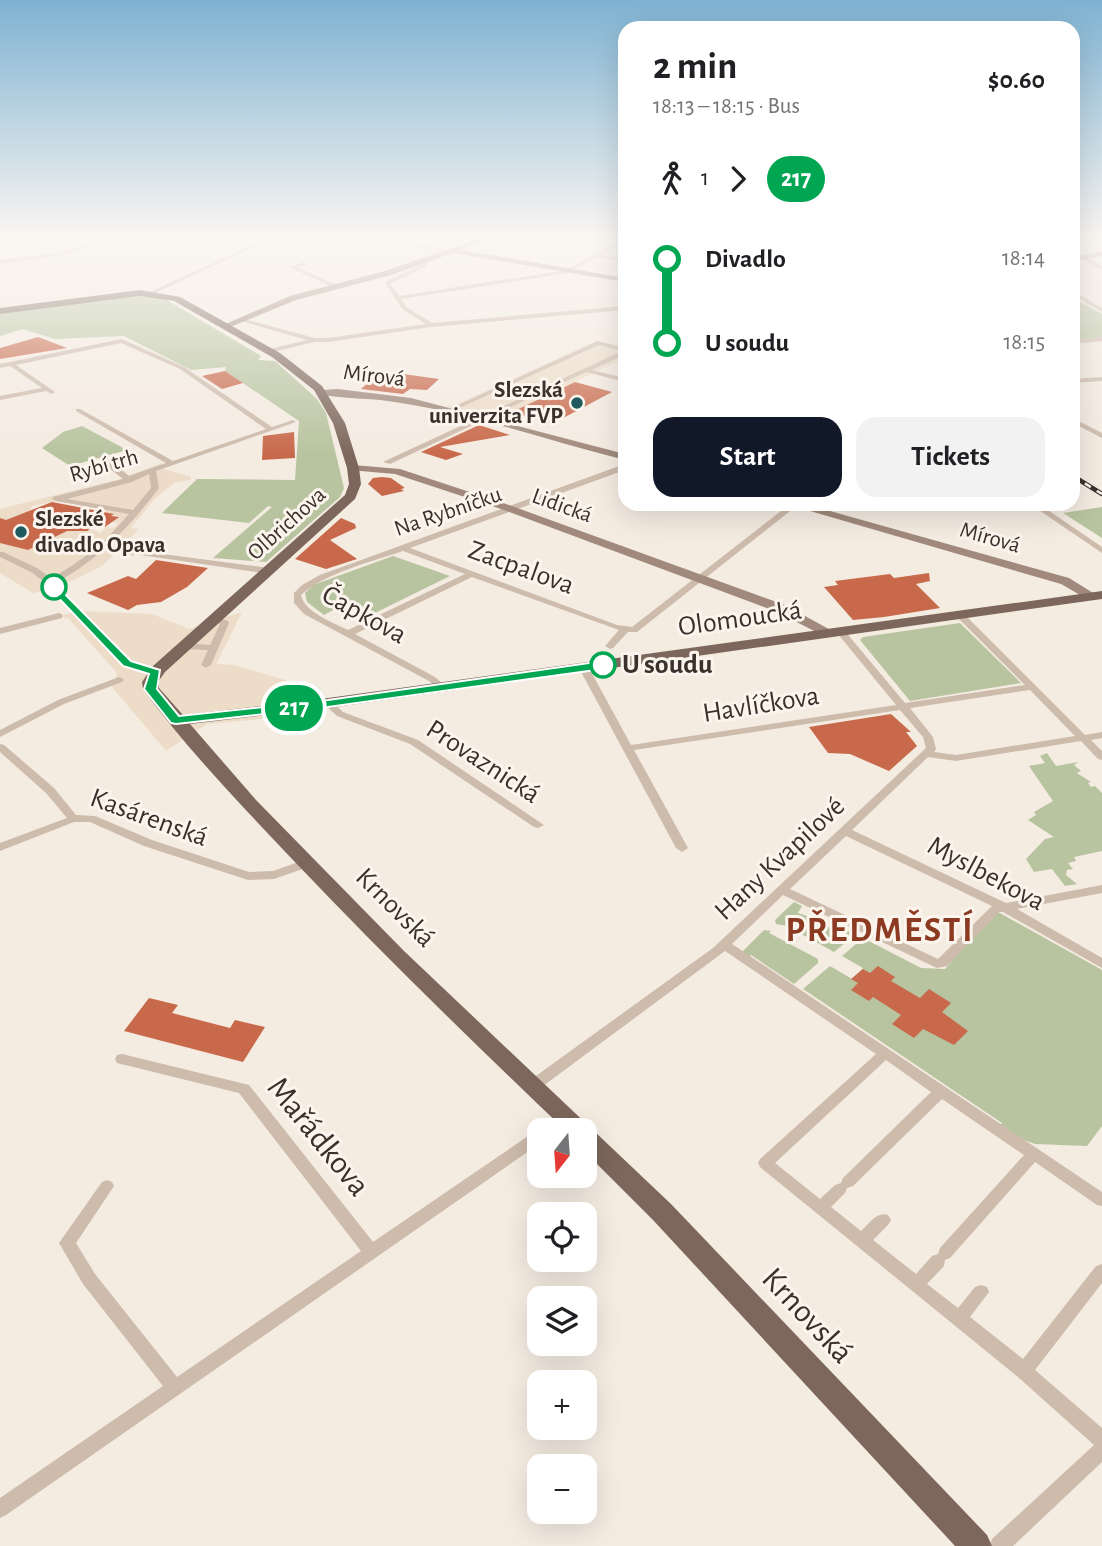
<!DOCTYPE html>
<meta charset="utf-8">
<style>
body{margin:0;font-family:"Alegreya Sans",sans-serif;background:#f2f2f2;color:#202124;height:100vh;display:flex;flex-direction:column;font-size:26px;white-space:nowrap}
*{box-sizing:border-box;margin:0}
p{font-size:23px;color:#757577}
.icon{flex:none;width:38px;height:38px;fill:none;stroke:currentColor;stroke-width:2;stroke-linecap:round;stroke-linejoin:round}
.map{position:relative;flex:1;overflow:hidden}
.sheet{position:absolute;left:618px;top:21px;width:462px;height:490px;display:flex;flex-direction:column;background:#fff;border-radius:21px;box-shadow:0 7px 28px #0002}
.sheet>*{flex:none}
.badge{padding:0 14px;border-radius:23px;font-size:24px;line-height:46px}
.needle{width:46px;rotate:197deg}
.controls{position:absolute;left:527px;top:1118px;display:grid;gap:14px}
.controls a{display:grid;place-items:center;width:70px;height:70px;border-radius:14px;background:#fff;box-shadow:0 7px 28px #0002;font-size:35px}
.map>.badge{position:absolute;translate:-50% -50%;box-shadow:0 0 0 4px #fff}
.legs{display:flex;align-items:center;gap:10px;height:77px;padding:0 35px;font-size:23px}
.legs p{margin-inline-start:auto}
.headline{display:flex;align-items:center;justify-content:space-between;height:119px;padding:0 35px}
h1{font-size:38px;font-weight:700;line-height:52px}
.button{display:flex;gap:14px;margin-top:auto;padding:14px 35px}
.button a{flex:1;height:80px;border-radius:21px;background:#111827;color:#fff;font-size:28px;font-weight:700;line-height:80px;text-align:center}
.button a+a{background:#f2f2f2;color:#202124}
ul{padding:0 35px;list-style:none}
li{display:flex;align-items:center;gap:24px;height:84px;font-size:26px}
li i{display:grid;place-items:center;width:10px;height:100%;margin:0 9px;background:currentColor}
li i::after{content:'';width:18px;height:18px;margin:-9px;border:5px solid;border-radius:50%;background:#fff}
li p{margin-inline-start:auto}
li:first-child i{background:linear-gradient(#0000 50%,currentColor 0)}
li:last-child i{background:linear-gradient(currentColor 50%,#0000 0)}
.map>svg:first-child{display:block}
.green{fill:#b8c4a0}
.plaza{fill:#ecdcc8;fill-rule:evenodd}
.building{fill:#c8694b}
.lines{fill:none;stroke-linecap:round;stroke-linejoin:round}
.street-tunnel{stroke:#cfc6bd;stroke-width:7;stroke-dasharray:7 3.5;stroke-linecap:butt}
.street{fill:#cdbbac;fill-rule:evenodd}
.secondary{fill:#a18a7d;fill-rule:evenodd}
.primary{fill:#7d675c;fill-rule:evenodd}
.rail-casing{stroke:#3b302b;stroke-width:4.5}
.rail{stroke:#fbf5ee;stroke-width:2.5;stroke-dasharray:7;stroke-linecap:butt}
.line-1{fill:#00a651;stroke:#fff;stroke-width:2}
.poi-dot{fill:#1f5a5e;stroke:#fbf5ee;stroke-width:2.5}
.stop-1-dot{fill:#fff;stroke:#00a651;stroke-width:3.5}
.labels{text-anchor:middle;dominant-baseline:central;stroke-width:6;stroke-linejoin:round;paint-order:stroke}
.far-street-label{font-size:23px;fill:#3b302b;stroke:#fbf5ee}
.far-poi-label{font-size:23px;font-weight:bold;fill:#3b302b;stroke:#fbf5ee;text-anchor:end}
.street-label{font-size:28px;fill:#3b302b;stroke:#fbf5ee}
.stop-label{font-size:28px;font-weight:bold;fill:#3b302b;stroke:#fbf5ee;text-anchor:start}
.near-street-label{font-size:33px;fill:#3b302b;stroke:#fbf5ee}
.district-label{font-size:35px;font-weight:bold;letter-spacing:2px;fill:#8c3b22;stroke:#fbf5ee}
</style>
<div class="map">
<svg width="1102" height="1546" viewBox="0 0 1102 1546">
<rect width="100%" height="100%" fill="#f4ebe1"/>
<path class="green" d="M138 296 165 299 261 356 258 360 275 361 317 399 326 413 344 488 340 497 266 562 213 558 272 507 268 506 249 523 162 513 197 479 295 480 299 421 225 371 226 367 191 370 124 336 55 339 23 329 0 336V313Z
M1073 298 1102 314V337L1073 340Z
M82 426 127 450 70 466 42 448 63 432Z
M1102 507V538L1063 513Z
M393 556 450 576 375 613 350 601 324 615 307 602 305 593 313 585Z
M960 623 1021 683 910 701 860 640 863 637Z
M1047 753 1056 766 1078 762 1074 765 1081 771 1077 773 1091 782 1088 783 1091 787 1095 786 1102 793V851L1074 857 1076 861 1068 863 1073 869 1067 870 1066 875 1077 884 1065 886 1052 869 1034 872 1026 859 1045 839 1054 837 1028 820 1036 815 1034 812 1053 801 1029 766 1045 763 1040 756Z
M794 902 802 906 798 913 816 919 842 935 848 931 856 934 834 952 787 926 776 924 775 920Z
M998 912 1102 970V1126L1087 1146 1035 1144 996 1129 1002 1123 803 989 830 966 852 979 863 968 842 956 863 938 921 968 945 969 983 923Z
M764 930 771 931 769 933 818 959V963L794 984 751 955 748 958 741 953Z"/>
<path class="plaza" d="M596 341 625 348V358L482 426 432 412 464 401Z
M162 463 163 469 191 477V480L176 482 155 498 131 528 139 529 102 566 61 586 33 593 0 573V542L28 550 45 541 0 518V509L120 479ZM57 501 106 510 103 514 118 517 112 522 119 523 113 528 106 527 101 533 90 529 70 531 29 513 32 506Z
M79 611 152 614 189 629 242 612 216 664 233 665 292 682 274 702 271 718 207 724 166 751 112 687 117 673 69 619 59 616Z"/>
<path class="building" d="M38 337 67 348 0 359V348Z
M225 371 243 383 222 389 202 376Z
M403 374 439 379 427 390 410 389 403 394 361 389 369 382 381 384 386 379 393 382Z
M575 382 612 392 552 424 512 412Z
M479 425 510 435 440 447 463 454 446 460 421 452Z
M294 432 295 458 262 460 263 436Z
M382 477 391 478 405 488 401 489 404 491 382 496 368 484 373 478Z
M52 502 114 514 111 516 119 517 105 527 96 525 87 531H67L28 550 0 543V518L6 520Z
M341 518 355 524 356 528 330 540 357 559 326 569 295 559Z
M156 560 208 568 187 587 161 602 137 605 128 610 87 593 128 576 136 579Z
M929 573 930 581 916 584 940 608 884 617 853 620 824 587 838 585 835 581 890 574 894 578Z
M891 714 911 732H906L917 746 889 771 850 754 828 753 809 727Z
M878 966 895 977 891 981 920 998 929 989 951 1003 942 1012 968 1031 954 1045 923 1029 914 1038 892 1024 901 1015 873 997 869 1001 851 990 858 983 851 979 863 969 870 973Z
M149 998 178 1005 172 1013 230 1028 235 1020 265 1027 243 1062 124 1031Z"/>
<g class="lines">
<path class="street-tunnel" d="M117 550 134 552"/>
<path class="street" d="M100 238H107L65 255 0 264V260L64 252Z
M267 238H273L153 294 148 293Z
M371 238H382L455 251 452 253Z
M553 238H559L554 242H550Z
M623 238H625V241L600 255 625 258V261L596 258 568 273 401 299 406 307 432 323 625 306V310L431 327 328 342H314L268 353 265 351 266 350 307 340 241 321 244 319 315 338H328L426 324 402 309 385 282 425 263 427 266 390 284 399 296 567 270Z
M1080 256H1084L1102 266V270L1080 258Z
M304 262 306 265 297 267 336 285V287H332L289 267Z
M1073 291 1102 308V312L1073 295Z
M1102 337V341L1073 344V340Z
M122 339 184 367 272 427 293 420 296 422 156 471 159 488C129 527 99 560 55 583L130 662 158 670 160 672 158 674 155 675 124 666 47 584 31 572 0 557V552H3L37 568 51 578C82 562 106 541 129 514L56 501 52 499 53 497 123 479 99 460V456H105L129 476 166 463 76 411V409H80L173 461 266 429 180 369 121 343 16 365 55 392 52 394 46 391 0 400V396L42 388 10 366 0 368V364ZM149 474 151 488 133 510 67 499 132 482Z
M598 341 625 348V354L592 370 625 378V382L586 372 390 464 383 462 622 351 599 345 450 412 445 411Z
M1102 377V381L1073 383V379Z
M1073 418 1102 433V438L1073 423Z
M622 465H625V470L410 548 617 625 632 627 790 504H799L637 632H628L613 648 610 649 605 646 619 630 472 577 355 634 435 677 447 688 442 691 439 690 429 681 304 614 294 603V593L302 585 320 575ZM403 551 465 574 348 630C334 623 304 612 301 595 323 574 373 561 403 551Z
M1030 504H1039L1102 547V553Z
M131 550 269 568 273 571 269 574 134 554 130 552Z
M960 612 963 613 1085 735 1102 732V738L1091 740 1102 751V760L1098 759 1081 741 956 761 928 757 852 830 1006 903 1102 885V893L1017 909 1102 958V968L1003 912H999L947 966 937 968 783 895 732 944 1102 1192V1206L1097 1205 1035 1162 950 1258 945 1260 944 1266 927 1284 958 1308 975 1287 981 1285 987 1287 989 1292 970 1317 1023 1359 1096 1266 1102 1264V1283L1035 1370 1102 1428V1462L1013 1546H990L992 1539 1094 1445 1018 1377 760 1167 758 1163 760 1159 876 1054 725 951 539 1089 534 1090 529 1089 527 1085 529 1081 713 948 926 748 923 737 900 710 634 750 688 848 682 852 676 848 579 668 581 666 584 665 589 668 631 745 896 705 838 634 836 632 841 629 844 630 905 703 1025 685 957 617 956 615ZM1030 690 1075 736 956 755 934 752 936 749 933 737 910 708ZM846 836 992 906 938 959 790 889ZM886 1060 931 1092 843 1178 841 1183 835 1185 820 1199 775 1163ZM942 1099 1024 1155 940 1248 938 1254 932 1256 916 1274 873 1240 888 1225 891 1220 888 1215C877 1211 869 1224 861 1231L831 1207 845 1193 847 1188 853 1186Z
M59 613 62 614V618L0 634V628Z
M214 617 228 621 229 623 211 665 206 668 201 665 208 650 184 649 179 646 184 643 210 645 220 624 211 622 210 620Z
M119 677 122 678 124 680 122 682 64 704 0 737V730L58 700Z
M328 700 331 701 343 712 418 740 544 825 538 828 534 827 410 744 337 716 323 703Z
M0 744 4 745 54 788 76 815 95 816 152 840 249 872 273 871 307 859 313 863 311 866 274 879 248 880 144 846 90 822H74L0 851V843L67 818 46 793 0 752Z
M122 1054 249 1085 373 1242 534 1132 539 1130V1144L6 1515 0 1518V1498L163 1386 83 1284 59 1243 102 1182 107 1180 112 1182 114 1186 76 1243 95 1274 177 1377 361 1251 239 1093 117 1063 115 1059 117 1055Z
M567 1111 572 1113 574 1117C566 1130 554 1130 540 1130L542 1126Z"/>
<path class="secondary" d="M481 238H492L461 250 625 278V282L453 253 391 275 296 300 228 328 221 326 290 296 385 271Z
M1102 252V256L1073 261V257Z
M338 389 411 398 625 454V460C544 440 463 410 380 400 369 399 323 397 317 393L322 390Z
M353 465 400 469 509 505 785 605 836 633 829 637 824 636 775 611 501 509 395 474 349 470V466Z
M786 504H805L1069 578 1098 596 1097 599H1087L1061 584Z"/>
<path class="primary" d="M140 290 180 297 280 353 322 386 345 423 359 468 361 484 355 499 165 672 158 682 159 688 183 715 328 698 1102 591V599L328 708 190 724 256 800 404 951 671 1204 987 1535 992 1546H955L653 1220 584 1151V1130H565C473 1042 381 953 293 860 241 805 186 748 143 689L142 682 153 666 345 495 349 484 347 468 333 423 314 390 272 357 174 301 140 296 0 314V308Z"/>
<defs>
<path id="rail" d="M1073 476 1102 494"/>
</defs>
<use href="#rail" class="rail-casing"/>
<use href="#rail" class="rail"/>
</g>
<linearGradient id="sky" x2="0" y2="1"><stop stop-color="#7eb2d2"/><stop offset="0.52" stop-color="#faf6f2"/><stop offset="1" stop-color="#faf6f2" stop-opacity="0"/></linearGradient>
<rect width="1102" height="455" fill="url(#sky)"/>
<path class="line-1" d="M54 583 131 661 160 670 157 689 179 716 328 700 603 661 609 665 603 669 328 707 176 724 171 723 144 689 149 674 123 666 50 589 49 587Z"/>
<g class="poi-dot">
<circle cx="577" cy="403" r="7"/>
<circle cx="21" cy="532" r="7"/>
</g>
<g class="stop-1-dot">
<circle cx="54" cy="587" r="12"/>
<circle cx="603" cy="665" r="12"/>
</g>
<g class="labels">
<g class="far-street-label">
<text transform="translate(374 376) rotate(7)">Mírová</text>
<text transform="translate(104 466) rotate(-16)">Rybí trh</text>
<text transform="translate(562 506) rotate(20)">Lidická</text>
<text transform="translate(448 512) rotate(-19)">Na Rybníčku</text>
<text transform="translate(287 524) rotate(-42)">Olbrichova</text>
<text transform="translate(990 538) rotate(16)">Mírová</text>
</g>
<g class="far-poi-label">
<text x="563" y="390">Slezská<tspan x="563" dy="26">univerzita FVP</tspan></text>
<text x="35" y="519" text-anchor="start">Slezské<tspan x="35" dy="26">divadlo Opava</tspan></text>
</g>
<g class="street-label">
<text transform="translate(521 568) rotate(20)">Zacpalova</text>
<text transform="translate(364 615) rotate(29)">Čapkova</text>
<text transform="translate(740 619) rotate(-8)">Olomoucká</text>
<text transform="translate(761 705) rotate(-9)">Havlíčkova</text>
<text transform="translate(483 762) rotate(33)">Provaznická</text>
<text transform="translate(149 818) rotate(20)">Kasárenská</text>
<text transform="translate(780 859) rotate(-43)">Hany Kvapilové</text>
<text transform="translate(986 874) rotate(28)">Myslbekova</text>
<text transform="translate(395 908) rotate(45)">Krnovská</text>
</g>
<g class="stop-label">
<text x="622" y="665">U soudu</text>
</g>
<g class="near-street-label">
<text transform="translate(318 1137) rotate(51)">Mařádkova</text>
<text transform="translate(807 1316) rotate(47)">Krnovská</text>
</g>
<g class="district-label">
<text x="880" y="930">PŘEDMĚSTÍ</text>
</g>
</g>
</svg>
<div class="controls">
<a><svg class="needle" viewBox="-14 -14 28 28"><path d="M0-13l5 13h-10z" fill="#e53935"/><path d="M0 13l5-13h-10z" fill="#757577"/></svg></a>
<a><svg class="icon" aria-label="locate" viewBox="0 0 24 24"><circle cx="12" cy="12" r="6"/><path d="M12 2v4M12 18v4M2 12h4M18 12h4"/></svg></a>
<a><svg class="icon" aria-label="layers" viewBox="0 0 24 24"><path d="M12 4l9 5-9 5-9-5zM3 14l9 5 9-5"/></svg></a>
<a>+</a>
<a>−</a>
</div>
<b class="badge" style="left:294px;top:708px;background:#00a651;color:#fff">217</b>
<section class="sheet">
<div class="headline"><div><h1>2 min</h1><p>18:13 – 18:15 · Bus</p></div><b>$0.60</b></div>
<div class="legs"><svg class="icon" aria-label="walk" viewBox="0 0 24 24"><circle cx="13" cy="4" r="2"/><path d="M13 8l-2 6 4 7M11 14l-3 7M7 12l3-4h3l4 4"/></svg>1<svg class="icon" aria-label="forward" viewBox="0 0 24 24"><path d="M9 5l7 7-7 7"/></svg><b class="badge" style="background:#00a651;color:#fff">217</b></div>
<ul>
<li><i style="color:#00a651"></i><b>Divadlo</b><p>18:14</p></li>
<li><i style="color:#00a651"></i><b>U soudu</b><p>18:15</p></li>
</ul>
<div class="button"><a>Start</a><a>Tickets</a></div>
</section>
</div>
